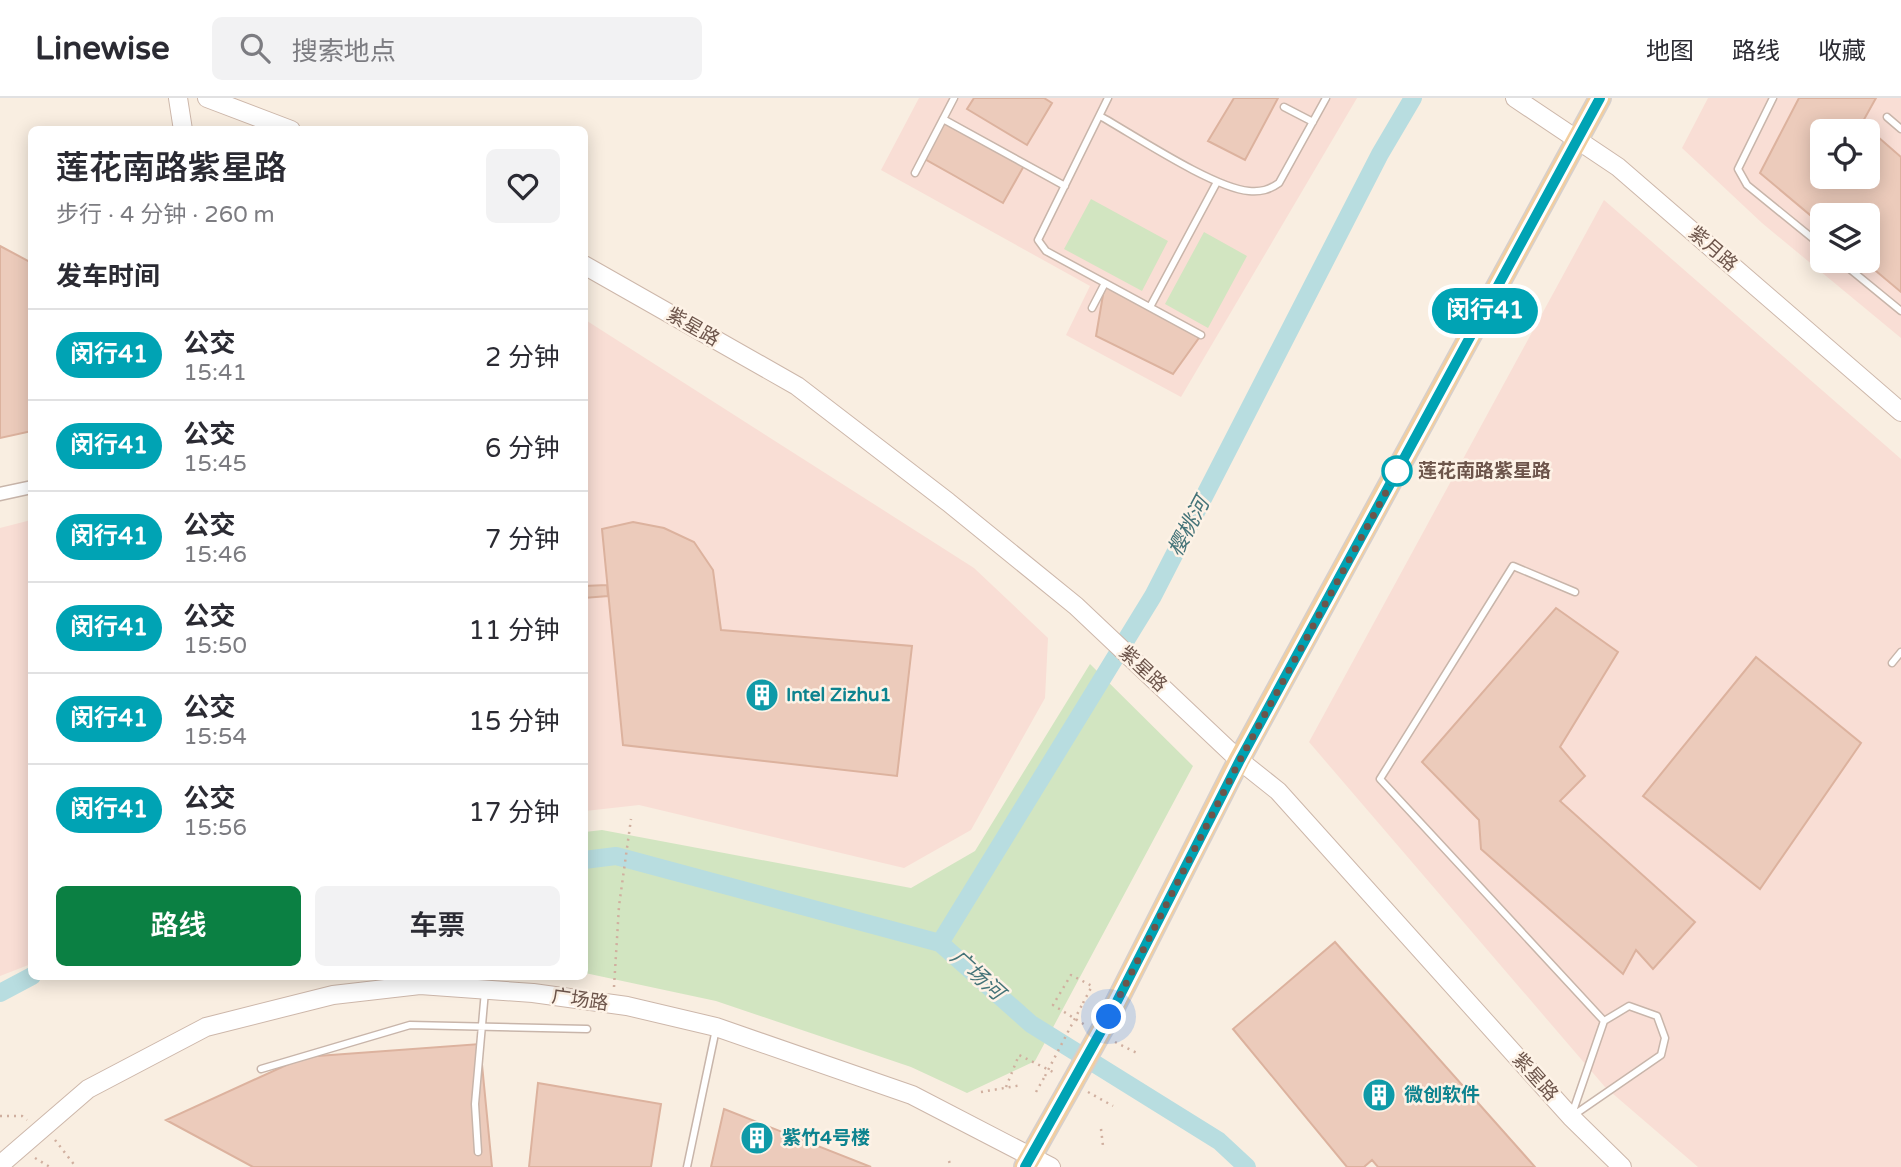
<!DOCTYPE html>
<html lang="zh">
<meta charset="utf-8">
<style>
body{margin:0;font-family:"Varela Round","Noto Sans SC",sans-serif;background:#f2f2f3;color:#2b2b33;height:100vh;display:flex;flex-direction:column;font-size:26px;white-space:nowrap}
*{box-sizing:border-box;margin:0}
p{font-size:23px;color:#7c7c81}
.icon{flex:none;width:38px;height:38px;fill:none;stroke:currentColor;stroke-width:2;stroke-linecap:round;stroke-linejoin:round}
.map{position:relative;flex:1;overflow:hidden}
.details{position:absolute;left:28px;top:28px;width:560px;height:854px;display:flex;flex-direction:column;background:#fff;border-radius:10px;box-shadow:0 4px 18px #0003}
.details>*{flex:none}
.badge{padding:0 14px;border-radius:23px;font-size:24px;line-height:46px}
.buttons{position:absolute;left:1810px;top:21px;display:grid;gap:14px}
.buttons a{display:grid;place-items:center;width:70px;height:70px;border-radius:10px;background:#fff;box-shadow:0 4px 18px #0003;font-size:35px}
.you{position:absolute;width:35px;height:35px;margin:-18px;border:5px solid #fff;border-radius:50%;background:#1a73e8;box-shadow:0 0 0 10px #1a73e833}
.map>.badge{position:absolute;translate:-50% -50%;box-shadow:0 0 0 4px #fff}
h2{padding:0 28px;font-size:26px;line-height:63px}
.round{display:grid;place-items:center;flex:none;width:74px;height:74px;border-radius:10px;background:#f2f2f3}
.overview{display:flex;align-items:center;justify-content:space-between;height:119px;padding:0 28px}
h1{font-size:33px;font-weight:600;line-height:52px}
.action{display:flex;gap:14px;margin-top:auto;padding:14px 28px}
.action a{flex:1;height:80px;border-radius:10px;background:#0b8043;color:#fff;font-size:28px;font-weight:600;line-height:80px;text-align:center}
.action a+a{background:#f2f2f3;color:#2b2b33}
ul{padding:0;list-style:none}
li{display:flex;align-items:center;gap:21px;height:91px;padding:0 28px;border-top:2px solid #e1e1e2}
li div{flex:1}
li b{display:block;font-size:26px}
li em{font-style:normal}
li .badge{min-width:77px;font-weight:700;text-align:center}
header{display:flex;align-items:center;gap:42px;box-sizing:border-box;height:98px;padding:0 35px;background:#fff;border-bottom:2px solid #e1e1e2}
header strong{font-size:33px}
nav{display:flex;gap:38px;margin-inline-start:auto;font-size:24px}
.search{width:490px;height:63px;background:#f2f2f3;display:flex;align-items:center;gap:18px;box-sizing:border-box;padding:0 24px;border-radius:10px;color:#7c7c81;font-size:26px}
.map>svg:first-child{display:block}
.commercial{fill:#f9ded5;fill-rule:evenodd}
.green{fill:#d2e5c1}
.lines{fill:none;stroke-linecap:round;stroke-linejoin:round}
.canal{stroke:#b8dde0;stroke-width:18}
.building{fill:#eccbbb;stroke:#dcb29e;stroke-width:2;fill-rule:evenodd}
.lane-casing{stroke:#c8b5aa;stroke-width:9}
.street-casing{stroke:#c8b5aa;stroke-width:15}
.secondary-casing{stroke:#cdb7aa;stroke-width:20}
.primary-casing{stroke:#d6cfcd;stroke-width:24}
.path{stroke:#d0af9f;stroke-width:2.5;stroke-dasharray:2 5;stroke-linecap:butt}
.lane{stroke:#fff;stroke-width:6}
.street{stroke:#fff;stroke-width:12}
.secondary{stroke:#fff;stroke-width:18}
.primary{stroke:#f2ce9f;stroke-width:21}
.primary-bridge-casing{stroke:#d6cfcd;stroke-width:24;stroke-linecap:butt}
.path-bridge{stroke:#d0af9f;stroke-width:2.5;stroke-dasharray:2 5;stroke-linecap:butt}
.primary-bridge{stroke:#f2ce9f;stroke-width:21}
.line-casing{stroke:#fff;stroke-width:16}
.line{stroke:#00a3b4;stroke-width:10}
.walk{stroke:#6d554b;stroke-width:7;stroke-dasharray:0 12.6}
.stop-dot{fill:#fff;stroke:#00a3b4;stroke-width:3.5}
.labels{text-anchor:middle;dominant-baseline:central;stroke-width:5;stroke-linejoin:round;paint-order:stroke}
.street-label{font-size:19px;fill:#6d554b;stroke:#fdf2e6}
.stop-label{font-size:19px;font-weight:bold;fill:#6d554b;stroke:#fdf2e6;text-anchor:start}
.culture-label{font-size:19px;font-weight:bold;fill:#0d838f;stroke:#fdf2e6;text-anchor:start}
.water-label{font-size:21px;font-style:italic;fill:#447378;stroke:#fdf2e6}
</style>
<header>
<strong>Linewise</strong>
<div class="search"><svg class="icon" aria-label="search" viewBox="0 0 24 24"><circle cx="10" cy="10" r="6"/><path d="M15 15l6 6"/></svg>搜索地点</div>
<nav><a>地图</a><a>路线</a><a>收藏</a></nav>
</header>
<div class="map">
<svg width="1901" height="1069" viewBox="0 0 1901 1069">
<rect width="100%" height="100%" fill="#f9eee1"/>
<path class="commercial" d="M919 0H1357L1181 299 1066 237 1090 188 881 72Z
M1708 0H1901V240L1762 125 1682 50ZM1822 33H1867V79H1822ZM1822 117H1867V163H1822Z
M1604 102 1901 361V1069H1698L1605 989 1309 644Z
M584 221 974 470 1048 540 1045 600 971 732 904 770 639 707 585 713Z
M31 422V866L0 878V430Z"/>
<path class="green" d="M1091 101 1168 143 1142 193 1064 151Z
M1204 134 1247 158 1208 230 1165 206Z
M1090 566 1193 668 1035 963 967 995 911 969 716 903 585 875V734L602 732 911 790 975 753Z"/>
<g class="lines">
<path class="canal" d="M584 762 616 758 940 845 1031 926 1219 1043 1247 1069
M940 845 1153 498 1380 56 1413 0
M0 895 32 878"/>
</g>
<path class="building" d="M974 0H1044L1052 5 1027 47 967 11Z
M1234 0H1278L1245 62 1208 43Z
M1799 0H1876L1862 25 1901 59V194L1864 163H1867V117H1822V127L1760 75ZM1822 33H1867V79H1822Z
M943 21 1025 66 1003 105 923 60Z
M0 148 32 165V333L0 340Z
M1105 185 1201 237 1173 276 1096 238Z
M633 424 664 430 694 444 713 472 721 532 912 548 897 678 623 647 602 431Z
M607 487 608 498 584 500V488Z
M1556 510 1618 554 1560 649 1585 678 1560 703 1695 824 1653 871 1636 852 1623 876 1481 751 1479 722 1422 664Z
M1756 559 1861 645 1760 791 1643 698Z
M1335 844 1535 1069H1378L1372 1062 1364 1069H1347L1233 931Z
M480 946 492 1069H253L166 1022 304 959Z
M538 985 661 1006 651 1069H529Z
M724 1011 871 1069H711Z"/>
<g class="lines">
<defs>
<path id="lane" d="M1108 0 1038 142 1046 153 1201 237
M1773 0 1738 71 1747 87 1822 148
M1284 9 1313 24
M1100 18C1134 37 1213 90 1249 93 1261 94 1269 92 1279 85L1326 0
M1887 19 1901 31
M943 21 1065 88
M915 75 954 0
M1840 163 1901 213
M1150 209 1217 84
M1092 210 1105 185
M1575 494 1513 468 1380 681 1604 923
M1892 565 1901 554
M1629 908 1657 918 1665 940 1661 957 1571 1019 1604 923Z
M261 971 410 927 587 931
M478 1054 475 1006 485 893
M687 1069 716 931"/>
<path id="street" d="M0 396 32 389"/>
<path id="secondary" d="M178 0 183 32
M207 0 291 32
M1515 0 1618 69 1901 314
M584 167 797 288 948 404 1076 508 1239 662 1278 693 1571 1019 1622 1069
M0 1067 88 991 206 929 333 897 420 887 533 895 627 908 716 929 912 997 1051 1069"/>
<path id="primary" d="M1109 919 1239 662 1600 0
M1025 1069 1069 991"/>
</defs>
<use href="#lane" class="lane-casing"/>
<use href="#street" class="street-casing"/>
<use href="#secondary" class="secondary-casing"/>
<use href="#primary" class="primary-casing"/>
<path class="path" d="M614 889 619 808 631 721
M1083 905 1092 888 1071 877 1053 907 1085 927
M1115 944 1137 955
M1006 989 1019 957 1055 975
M981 994 1022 987
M1036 994 1045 978
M1088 994 1113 1008
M0 1018H22L27 1022
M1101 1031 1103 1048
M55 1042 76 1069
M35 1060 50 1069
M949 1063 951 1069"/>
<use href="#lane" class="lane"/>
<use href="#street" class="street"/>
<use href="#secondary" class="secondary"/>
<use href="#primary" class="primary"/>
<defs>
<path id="primary-bridge" d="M1069 991 1109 919"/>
</defs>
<use href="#primary-bridge" class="primary-bridge-casing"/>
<path class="path-bridge" d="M1045 978 1083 905"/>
<use href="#primary-bridge" class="primary-bridge"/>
</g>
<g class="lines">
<defs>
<path id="line" d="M1025 1069 1109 919 1240 662 1600 0"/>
</defs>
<use href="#line" class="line-casing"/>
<use href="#line" class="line"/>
<path class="walk" d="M1109 919 1240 662 1402 365 1397 373"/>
</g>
<defs>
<symbol id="building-disc" viewBox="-11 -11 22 22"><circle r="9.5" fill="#0f9aa8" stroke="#fdf2e6"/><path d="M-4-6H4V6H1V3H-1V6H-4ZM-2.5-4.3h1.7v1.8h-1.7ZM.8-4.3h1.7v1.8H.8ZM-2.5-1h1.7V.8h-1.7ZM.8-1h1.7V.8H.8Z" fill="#fff"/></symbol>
</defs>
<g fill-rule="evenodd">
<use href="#building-disc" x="743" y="578" width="38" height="38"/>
<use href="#building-disc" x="1360" y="978" width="38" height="38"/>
<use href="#building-disc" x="738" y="1021" width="38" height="38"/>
</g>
<circle class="stop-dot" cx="1397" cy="373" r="14"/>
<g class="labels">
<g class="street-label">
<text transform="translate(1713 151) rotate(41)">紫月路</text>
<text transform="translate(693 229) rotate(30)">紫星路</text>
<text transform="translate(1143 571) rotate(43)">紫星路</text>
<text transform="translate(580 902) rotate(8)">广场路</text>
<text transform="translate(1535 979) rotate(48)">紫星路</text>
</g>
<g class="stop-label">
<text x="1418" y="373">莲花南路紫星路</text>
</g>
<g class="culture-label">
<text x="786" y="597">Intel Zizhu1</text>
<text x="1404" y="997">微创软件</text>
<text x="782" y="1040">紫竹4号楼</text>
</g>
<g class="water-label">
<text transform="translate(1189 429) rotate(-62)">樱桃河</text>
<text transform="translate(977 877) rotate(42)">广场河</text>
</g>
</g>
</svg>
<div class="buttons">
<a><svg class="icon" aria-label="locate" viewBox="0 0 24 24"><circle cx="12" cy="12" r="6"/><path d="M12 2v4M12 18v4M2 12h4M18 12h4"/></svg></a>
<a><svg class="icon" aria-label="layers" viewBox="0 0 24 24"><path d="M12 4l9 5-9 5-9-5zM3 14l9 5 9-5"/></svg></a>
</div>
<div class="you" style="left:1109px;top:919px"></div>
<b class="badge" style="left:1485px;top:213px;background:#00a3b4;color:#fff">闵行41</b>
<section class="details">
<div class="overview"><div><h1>莲花南路紫星路</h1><p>步行 · 4 分钟 · 260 m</p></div><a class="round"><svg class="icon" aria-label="heart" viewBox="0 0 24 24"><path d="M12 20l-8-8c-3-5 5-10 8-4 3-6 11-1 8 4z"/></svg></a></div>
<h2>发车时间</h2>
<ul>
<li><span class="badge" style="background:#00a3b4;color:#fff">闵行41</span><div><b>公交</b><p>15:41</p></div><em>2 分钟</em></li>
<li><span class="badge" style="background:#00a3b4;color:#fff">闵行41</span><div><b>公交</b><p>15:45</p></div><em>6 分钟</em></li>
<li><span class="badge" style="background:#00a3b4;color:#fff">闵行41</span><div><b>公交</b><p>15:46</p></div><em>7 分钟</em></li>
<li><span class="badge" style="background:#00a3b4;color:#fff">闵行41</span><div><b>公交</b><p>15:50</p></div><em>11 分钟</em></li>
<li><span class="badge" style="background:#00a3b4;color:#fff">闵行41</span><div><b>公交</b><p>15:54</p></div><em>15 分钟</em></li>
<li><span class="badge" style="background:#00a3b4;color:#fff">闵行41</span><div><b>公交</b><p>15:56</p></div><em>17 分钟</em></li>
</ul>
<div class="action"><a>路线</a><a>车票</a></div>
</section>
</div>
